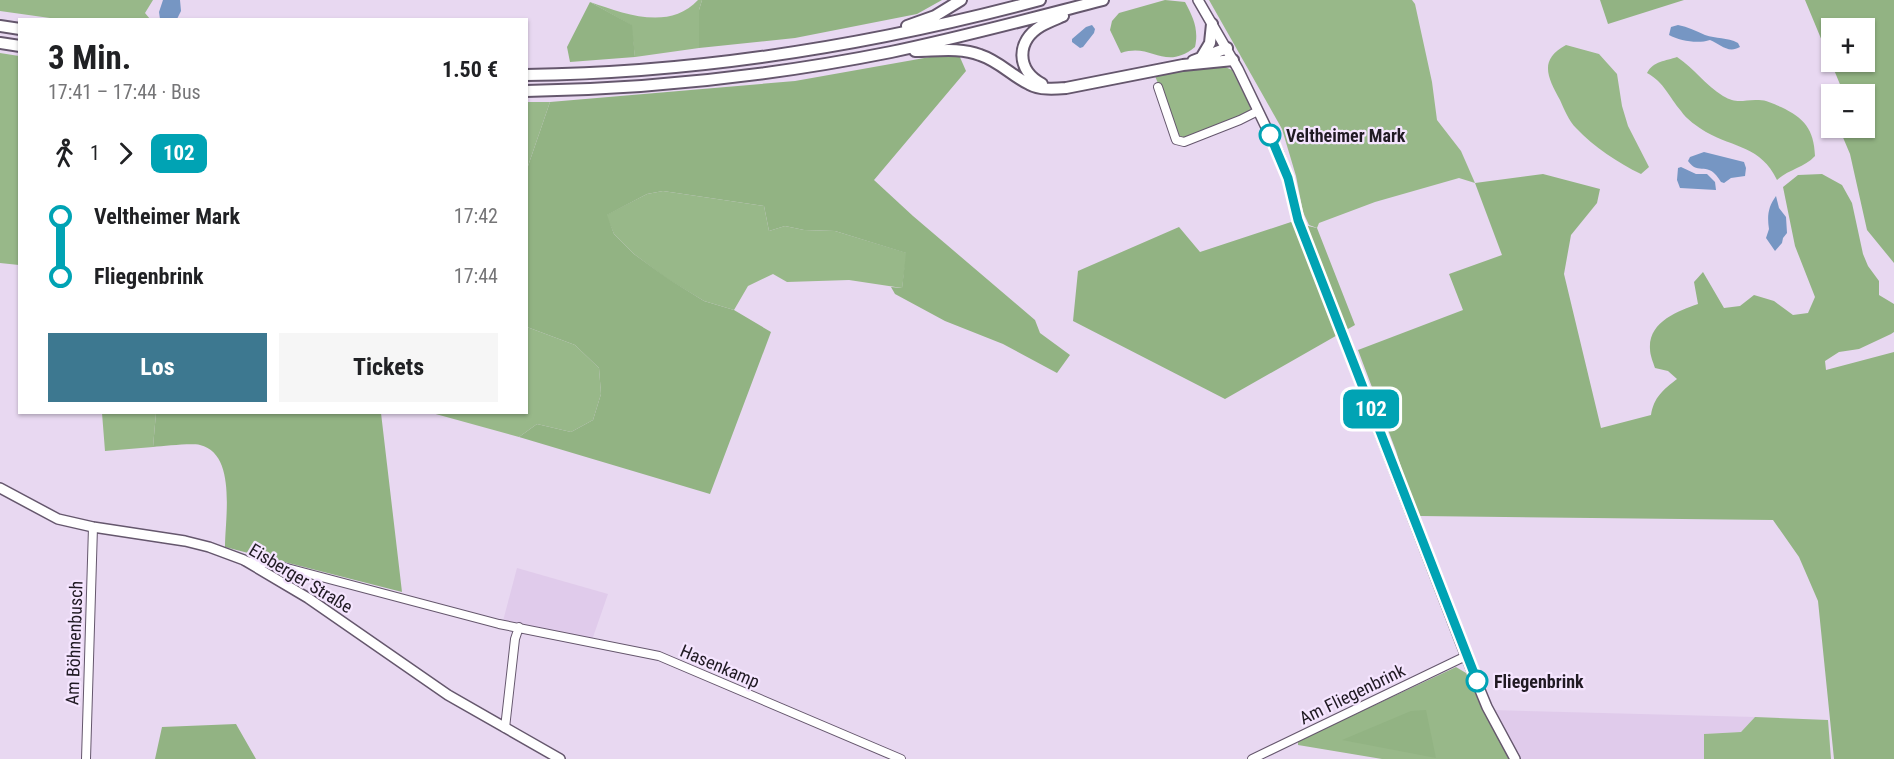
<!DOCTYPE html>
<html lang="de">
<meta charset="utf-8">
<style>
body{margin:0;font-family:"Roboto Condensed",sans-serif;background:#f6f6f6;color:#202124;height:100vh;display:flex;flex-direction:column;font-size:22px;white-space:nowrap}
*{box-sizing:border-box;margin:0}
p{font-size:20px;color:#757577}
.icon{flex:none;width:33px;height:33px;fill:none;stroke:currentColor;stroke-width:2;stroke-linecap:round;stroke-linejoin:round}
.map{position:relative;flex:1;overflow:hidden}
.side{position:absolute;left:18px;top:18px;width:510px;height:396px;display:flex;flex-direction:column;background:#fff;border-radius:0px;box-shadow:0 2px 4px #0004}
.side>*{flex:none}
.badge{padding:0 12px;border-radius:9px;font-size:21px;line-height:39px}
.tools{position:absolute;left:1821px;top:18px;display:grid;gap:12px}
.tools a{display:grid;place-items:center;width:54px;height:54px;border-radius:0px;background:#fff;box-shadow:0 2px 4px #0004;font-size:30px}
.map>.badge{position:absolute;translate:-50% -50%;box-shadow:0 0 0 3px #fff}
.legs{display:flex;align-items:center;gap:9px;height:66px;padding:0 30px;font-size:20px}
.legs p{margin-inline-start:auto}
.head{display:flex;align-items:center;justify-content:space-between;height:102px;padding:0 30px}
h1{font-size:33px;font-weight:700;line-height:45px}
.action{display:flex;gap:12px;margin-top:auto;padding:12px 30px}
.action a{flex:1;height:69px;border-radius:0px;background:#3d7890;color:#fff;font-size:24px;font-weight:700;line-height:69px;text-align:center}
.action a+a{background:#f6f6f6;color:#202124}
ul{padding:0 30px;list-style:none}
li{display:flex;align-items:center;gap:21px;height:60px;font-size:22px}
li i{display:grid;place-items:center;width:9px;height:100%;margin:0 8px;background:currentColor}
li i::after{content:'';width:15px;height:15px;margin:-8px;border:4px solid;border-radius:50%;background:#fff}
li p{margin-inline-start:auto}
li:first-child i{background:linear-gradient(#0000 50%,currentColor 0)}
li:last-child i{background:linear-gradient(currentColor 50%,#0000 0)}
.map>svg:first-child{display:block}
.built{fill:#e0cbeb}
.green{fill:#98b889}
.forest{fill:#92b383;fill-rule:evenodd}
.water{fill:#7696c3}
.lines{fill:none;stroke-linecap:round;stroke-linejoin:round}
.minor-casing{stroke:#65576d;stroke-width:10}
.major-casing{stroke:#65576d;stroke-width:12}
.highway-casing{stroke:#65576d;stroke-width:14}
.minor{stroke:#fff;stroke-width:8}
.major{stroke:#fff;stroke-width:9}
.highway{stroke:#fff;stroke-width:10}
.line-1-casing{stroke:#fff;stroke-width:14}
.line-1{stroke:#00a3b4;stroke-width:9}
.stop-1-dot{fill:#fff;stroke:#00a3b4;stroke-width:3}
.labels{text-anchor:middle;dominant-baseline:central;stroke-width:4.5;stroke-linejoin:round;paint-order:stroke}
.stop-label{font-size:18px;font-weight:bold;fill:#201a23;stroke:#f5e5ff;text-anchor:start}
.street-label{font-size:18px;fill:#201a23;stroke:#f5e5ff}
</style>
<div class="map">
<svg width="1894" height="759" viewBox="0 0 1894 759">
<rect width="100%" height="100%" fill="#e8d8f1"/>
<path class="built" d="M517 568 608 594 592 640 503 621Z
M1493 710 1526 711 1755 717 1741 732 1704 734V759H1515Z"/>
<path class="green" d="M0 0H153L145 13 150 19H57L0 11Z
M698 0H702L699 10V48L635 57 631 25 590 2C625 14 669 31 698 0Z
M1209 0H1412L1415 4 1432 82 1437 120 1461 151 1475 183 1459 178 1375 202 1319 223 1317 228 1309 225 1303 212 1296 176 1282 129Z
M1566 45 1599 54 1617 74 1622 106 1628 126 1649 167 1641 174C1618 163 1594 147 1576 128 1569 121 1564 109 1560 100 1548 78 1538 60 1566 45Z
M0 53 19 56V265L0 263Z
M1677 57C1694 68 1705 85 1723 96 1738 105 1744 99 1759 100 1766 100 1774 104 1781 107 1804 118 1814 129 1815 156 1804 168 1789 169 1777 180 1761 146 1734 148 1706 132 1698 127 1686 119 1681 111 1669 97 1664 82 1647 73 1653 61 1666 61 1677 57Z
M1216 66H1223L1232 70 1251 108 1248 113 1184 138 1180 137 1155 76Z
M527 102H550L527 169 526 102Z
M663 191 764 206 769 231 785 226 804 230 835 231 907 253 902 288 849 280 787 282 773 274 748 286 734 310 704 301 666 278 634 254 614 234 606 215 647 194Z
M527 327 575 345 599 368 601 394 593 420 571 432 537 424 519 437 432 413 526 412Z
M102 413H156L153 447 105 451Z
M1456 667 1466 673 1482 708 1509 759H1382L1298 745V741Z
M1755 717 1828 720 1831 759H1704V734L1741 732Z"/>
<path class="forest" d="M702 0H942L917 14 795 38 699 48V10Z
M1165 0 1185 2C1193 17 1199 29 1195 47 1164 72 1152 42 1121 53L1110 30 1112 21 1119 13Z
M1600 0H1684L1608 24Z
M1805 0H1894V263L1867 230 1850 154 1839 128H1864V94H1844ZM1832 28H1864V62H1832Z
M590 2 632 25 635 57 570 62 567 47Z
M959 55 966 71 874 180 913 216 1035 320 1040 333 1070 355 1057 373 1003 344 945 321 895 294 891 287 902 288 906 253 835 231 804 230 785 226 769 231 764 206 663 191 647 194 607 215 614 234 634 254 667 278 704 301 734 310 771 332 710 494 519 437 537 424 571 432 593 420 601 394 599 368 575 345 527 327V169L550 102 795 81 930 57Z
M1543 174 1600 189 1597 203 1571 235 1564 274 1601 428 1651 415C1654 397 1663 390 1677 379L1668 371 1655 368C1653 362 1650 355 1650 349 1648 322 1678 311 1698 304L1694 282 1703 272 1724 308 1740 306 1754 295 1774 301 1793 315 1808 313 1815 297 1795 246 1783 187 1798 175 1822 174 1842 185 1852 203 1863 254 1868 266 1879 281V295L1894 304V332L1891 334 1859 349 1839 352 1825 361 1826 370 1894 352V759H1834L1818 601 1799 557 1773 520 1420 516 1415 513 1396 451 1358 350 1463 310 1449 274 1502 255 1475 183Z
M1291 222 1317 228 1355 325 1225 399 1073 321 1078 271 1179 227 1200 252Z
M156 413H381L402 592 225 547C225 518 237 454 200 445 191 443 165 446 153 447Z
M1426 710 1436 758 1342 740 1411 711Z
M236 724 256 759H155L162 727Z"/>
<path class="water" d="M163 0H180L181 11 177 19H160L159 12Z
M1092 25 1095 29 1094 33 1083 47 1080 48 1072 42V39L1086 27Z
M1678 25C1688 27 1696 31 1705 35 1716 39 1727 37 1738 43L1740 47C1728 54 1720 44 1710 40 1698 44 1680 41 1669 35L1671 27Z
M1704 152 1744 162 1746 168 1745 176 1731 178 1724 183 1721 182C1708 159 1699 177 1688 161L1690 157Z
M1681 167 1696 174H1707L1715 182 1716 190 1680 188 1677 180 1678 168Z
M1776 196 1779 208 1786 217 1787 233 1783 238 1782 243 1775 251 1766 238 1769 229C1767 216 1768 207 1776 196Z"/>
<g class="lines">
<defs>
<path id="minor" d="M1158 87 1176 140 1184 142 1240 120 1258 111
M245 561 272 564 499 624 659 656 901 759
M505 728 515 639 519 627
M86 759 93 527
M1252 759 1466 656"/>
<path id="major" d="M1198 0 1238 69 1278 152 1288 178 1298 220 1466 656 1487 707 1515 759
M0 488 58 519 93 527 185 541 209 547 244 560 308 598 448 695 560 759"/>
<path id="highway" d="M0 26 20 29
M907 26 935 16 961 0
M0 43 20 46
M915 51C936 51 960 47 980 55 999 61 1012 76 1029 84 1040 90 1054 89 1066 88L1183 65 1233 60
M1201 58 1210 43 1212 24
M1193 61 1227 48
M526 75C700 73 872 45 1040 0
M1042 84C1016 70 1016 41 1041 26 1048 22 1056 19 1063 16
M526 91C649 89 771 76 891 52 963 37 1033 18 1103 0"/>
</defs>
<use href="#minor" class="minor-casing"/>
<use href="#major" class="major-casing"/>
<use href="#highway" class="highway-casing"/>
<use href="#minor" class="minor"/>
<use href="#major" class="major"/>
<use href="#highway" class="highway"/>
</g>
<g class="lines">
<defs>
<path id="line-1" d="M1270 135 1288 178 1298 220 1477 681"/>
</defs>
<use href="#line-1" class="line-1-casing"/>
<use href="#line-1" class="line-1"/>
</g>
<g class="stop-1-dot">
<circle cx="1270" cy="135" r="10"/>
<circle cx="1477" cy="681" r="10"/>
</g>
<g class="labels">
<g class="stop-label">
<text x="1286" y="135">Veltheimer Mark</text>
<text x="1494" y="681">Fliegenbrink</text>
</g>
<g class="street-label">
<text transform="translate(301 578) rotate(31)">Eisberger Straße</text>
<text transform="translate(74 643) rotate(-88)">Am Böhnenbusch</text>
<text transform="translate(720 666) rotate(23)">Hasenkamp</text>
<text transform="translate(1352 694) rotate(-26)">Am Fliegenbrink</text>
</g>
</g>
</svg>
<div class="tools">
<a>+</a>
<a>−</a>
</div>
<b class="badge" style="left:1371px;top:409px;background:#00a3b4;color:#fff">102</b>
<section class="side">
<div class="head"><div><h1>3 Min.</h1><p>17:41 – 17:44 · Bus</p></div><b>1.50 €</b></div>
<div class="legs"><svg class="icon" aria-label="walk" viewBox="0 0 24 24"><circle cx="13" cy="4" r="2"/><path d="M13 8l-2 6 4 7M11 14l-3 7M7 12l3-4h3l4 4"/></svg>1<svg class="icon" aria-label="forward" viewBox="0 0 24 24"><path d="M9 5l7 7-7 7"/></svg><b class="badge" style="background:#00a3b4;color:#fff">102</b></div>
<ul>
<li><i style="color:#00a3b4"></i><b>Veltheimer Mark</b><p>17:42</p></li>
<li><i style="color:#00a3b4"></i><b>Fliegenbrink</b><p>17:44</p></li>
</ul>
<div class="action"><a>Los</a><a>Tickets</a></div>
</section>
</div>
